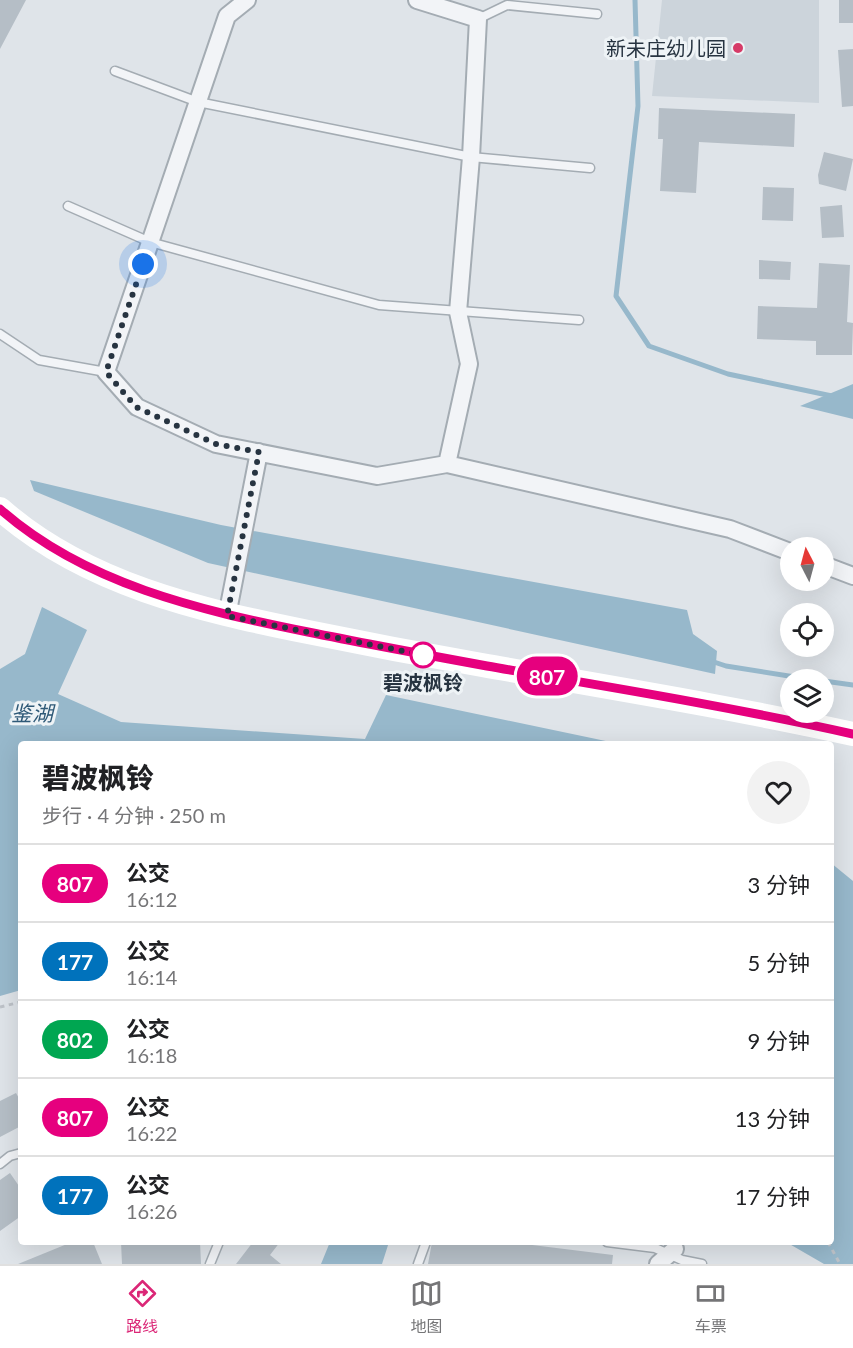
<!DOCTYPE html>
<html lang="zh">
<meta charset="utf-8">
<style>
body{margin:0;font-family:Lato,"Noto Sans SC",sans-serif;background:#f2f2f2;color:#202124;height:100vh;display:flex;flex-direction:column;font-size:22px;white-space:nowrap}
*{box-sizing:border-box;margin:0}
p{font-size:20px;color:#757577}
.icon{flex:none;width:33px;height:33px;fill:none;stroke:currentColor;stroke-width:2;stroke-linecap:round;stroke-linejoin:round}
.map{position:relative;flex:1;overflow:hidden}
.panel{position:absolute;left:18px;top:741px;width:816px;height:504px;display:flex;flex-direction:column;background:#fff;border-radius:6px;box-shadow:0 6px 24px #0002}
.panel>*{flex:none}
.badge{padding:0 12px;border-radius:20px;font-size:21px;line-height:39px}
.needle{width:39px;rotate:354deg}
.controls{position:absolute;left:780px;top:537px;display:grid;gap:12px}
.controls a{display:grid;place-items:center;width:54px;height:54px;border-radius:50%;background:#fff;box-shadow:0 6px 24px #0002;font-size:30px}
.you{position:absolute;width:30px;height:30px;margin:-15px;border:4px solid #fff;border-radius:50%;background:#1a73e8;box-shadow:0 0 0 9px #1a73e833}
.map>.badge{position:absolute;translate:-50% -50%;box-shadow:0 0 0 3px #fff}
.round{display:grid;place-items:center;flex:none;width:63px;height:63px;border-radius:32px;background:#f2f2f2}
.overview{display:flex;align-items:center;justify-content:space-between;height:102px;padding:0 24px}
h1{font-size:28px;font-weight:800;line-height:45px}
ul{padding:0;list-style:none}
li{display:flex;align-items:center;gap:18px;height:78px;padding:0 24px;border-top:2px solid #e0e0e0}
li div{flex:1}
li b{display:block;font-size:22px}
li em{font-style:normal}
li .badge{min-width:66px;font-weight:700;text-align:center}
.tabs{display:flex;justify-content:space-around;align-items:center;height:84px;border-top:2px solid #e0e0e0;background:#fff;font-size:16px;color:#757577}
.tabs a{display:grid;justify-items:center;gap:3px}
.tabs .on{color:#db2777}
.map>svg:first-child{display:block}
.built{fill:#ccd4db}
.water{fill:#97b8cb}
.lines{fill:none;stroke-linecap:round;stroke-linejoin:round}
.stream{stroke:#97b8cb;stroke-width:5}
.building{fill:#b5bec6}
.lane-casing{stroke:#a4acb3;stroke-width:11}
.street-casing{stroke:#a4acb3;stroke-width:20}
.path{stroke:#bdc2c8;stroke-width:3;stroke-dasharray:4.5 4.5;stroke-linecap:butt}
.lane{stroke:#f2f4f7;stroke-width:8}
.street{stroke:#f2f4f7;stroke-width:16}
.secondary{stroke:#fff;stroke-width:24}
.line-casing{stroke:#fff;stroke-width:14}
.line{stroke:#e6007e;stroke-width:9}
.walk{stroke:#273441;stroke-width:6;stroke-dasharray:0 10.8}
.poi-dot{fill:#d63b68;stroke:#eef3f6;stroke-width:2}
.stop-dot{fill:#fff;stroke:#e6007e;stroke-width:3}
.labels{text-anchor:middle;dominant-baseline:central;stroke-width:6;stroke-linejoin:round;paint-order:stroke}
.poi-label{font-size:20px;fill:#273441;stroke:#eef3f6;text-anchor:end}
.stop-label{font-size:20px;font-weight:bold;fill:#273441;stroke:#eef3f6}
.water-label{font-size:21px;font-style:italic;fill:#2e5977;stroke:#eef3f6}
</style>
<div class="map">
<svg width="853" height="1264" viewBox="0 0 853 1264">
<rect width="100%" height="100%" fill="#dfe4e9"/>
<path class="built" d="M662 0H819V103L652 96Z"/>
<path class="water" d="M853 384V419L800 406Z
M30 480 221 525 687 610 693 634 717 651 715 674 208 563 34 491Z
M42 607 87 630 58 694 121 722 365 739 386 695 620 744H21V990L0 996V669L25 654Z
M831 863 853 881V1264H824L786 1242H831Z
M330 1242H389L382 1264H321Z"/>
<g class="lines">
<path class="stream" d="M635 0 638 106 616 296 649 346 728 374 832 396
M711 661 726 666 814 680
M824 681 853 685"/>
</g>
<path class="building" d="M0 0H26L0 49Z
M839 0H853V23H839Z
M853 49V106L842 107 838 50Z
M659 108 795 114 794 147 699 142 696 193 660 191 663 139H658Z
M824 152 853 159 846 191 819 184 818 175Z
M763 187 794 188 793 221 762 220Z
M842 205 844 237 822 238 820 207Z
M759 260 791 262 790 280 759 279Z
M819 263 850 265 847 322 853 323 852 355H816V341L757 339 758 306 817 308Z
M16 1093 21 1102V1126L0 1137V1101Z
M10 1173 21 1189V1216L0 1231V1180Z
M72 1242H93L102 1264H18Z
M121 1242H200L201 1264H122Z
M253 1242H280L270 1255 281 1264H236Z
M432 1242H508L613 1255 612 1264H428Z"/>
<g class="lines">
<defs>
<path id="lane" d="M478 19 507 5 597 14
M115 71 198 102 471 157 590 168
M68 206 150 242 379 305 579 320
M0 334 39 360 106 372
M0 1164 10 1156 21 1153
M607 1242 655 1248 682 1260 702 1264
M210 1264 219 1242
M418 1264 426 1242"/>
<path id="street" d="M247 0 227 16 106 372 137 407 216 444 377 476 447 464 469 364 458 312 471 157 478 19 417 0
M447 464 730 529 790 552
M824 565 853 576
M227 616 259 452
M658 1264 675 1249"/>
</defs>
<use href="#lane" class="lane-casing"/>
<use href="#street" class="street-casing"/>
<path class="path" d="M0 1007 21 1002
M828 1242 840 1264"/>
<use href="#lane" class="lane"/>
<use href="#street" class="street"/>
<path class="secondary" d="M0 509C85 584 199 610 308 632 366 644 424 655 482 665 606 687 730 707 853 734"/>
</g>
<g class="lines">
<defs>
<path id="line" d="M0 509C85 584 199 610 308 632 367 644 427 655 487 666 609 687 732 707 853 734"/>
</defs>
<use href="#line" class="line-casing"/>
<use href="#line" class="line"/>
<path class="walk" d="M143 264 106 372 136 407 216 444 259 452 227 616 423 655"/>
</g>
<circle class="poi-dot" cx="738" cy="48" r="6"/>
<circle class="stop-dot" cx="423" cy="655" r="12"/>
<g class="labels">
<g class="poi-label">
<text x="726" y="48">新未庄幼儿园</text>
</g>
<g class="stop-label">
<text x="423" y="682">碧波枫铃</text>
</g>
<g class="water-label">
<text x="32" y="712">鉴湖</text>
</g>
</g>
</svg>
<div class="controls">
<a><svg class="needle" viewBox="-14 -14 28 28"><path d="M0-13l5 13h-10z" fill="#e53935"/><path d="M0 13l5-13h-10z" fill="#757577"/></svg></a>
<a><svg class="icon" aria-label="locate" viewBox="0 0 24 24"><circle cx="12" cy="12" r="6"/><path d="M12 2v4M12 18v4M2 12h4M18 12h4"/></svg></a>
<a><svg class="icon" aria-label="layers" viewBox="0 0 24 24"><path d="M12 4l9 5-9 5-9-5zM3 14l9 5 9-5"/></svg></a>
</div>
<div class="you" style="left:143px;top:264px"></div>
<b class="badge" style="left:547px;top:676px;background:#e6007e;color:#fff">807</b>
<section class="panel">
<div class="overview"><div><h1>碧波枫铃</h1><p>步行 · 4 分钟 · 250 m</p></div><a class="round"><svg class="icon" aria-label="heart" viewBox="0 0 24 24"><path d="M12 20l-8-8c-3-5 5-10 8-4 3-6 11-1 8 4z"/></svg></a></div>
<ul>
<li><span class="badge" style="background:#e6007e;color:#fff">807</span><div><b>公交</b><p>16:12</p></div><em>3 分钟</em></li>
<li><span class="badge" style="background:#0072bc;color:#fff">177</span><div><b>公交</b><p>16:14</p></div><em>5 分钟</em></li>
<li><span class="badge" style="background:#00a651;color:#fff">802</span><div><b>公交</b><p>16:18</p></div><em>9 分钟</em></li>
<li><span class="badge" style="background:#e6007e;color:#fff">807</span><div><b>公交</b><p>16:22</p></div><em>13 分钟</em></li>
<li><span class="badge" style="background:#0072bc;color:#fff">177</span><div><b>公交</b><p>16:26</p></div><em>17 分钟</em></li>
</ul>
</section>
</div>
<nav class="tabs">
<a class="on"><svg class="icon" aria-label="directions" viewBox="0 0 24 24"><path d="M12 3l9 9-9 9-9-9zM9 14v-3h6M13 9l2 2-2 2"/></svg>路线</a>
<a><svg class="icon" aria-label="map" viewBox="0 0 24 24"><path d="M3 6l6-2 6 2 6-2v14l-6 2-6-2-6 2zM9 4v14M15 6v14"/></svg>地图</a>
<a><svg class="icon" aria-label="tickets" viewBox="0 0 24 24"><path d="M3 7h18v10H3zM15 7v10"/></svg>车票</a>
</nav>
